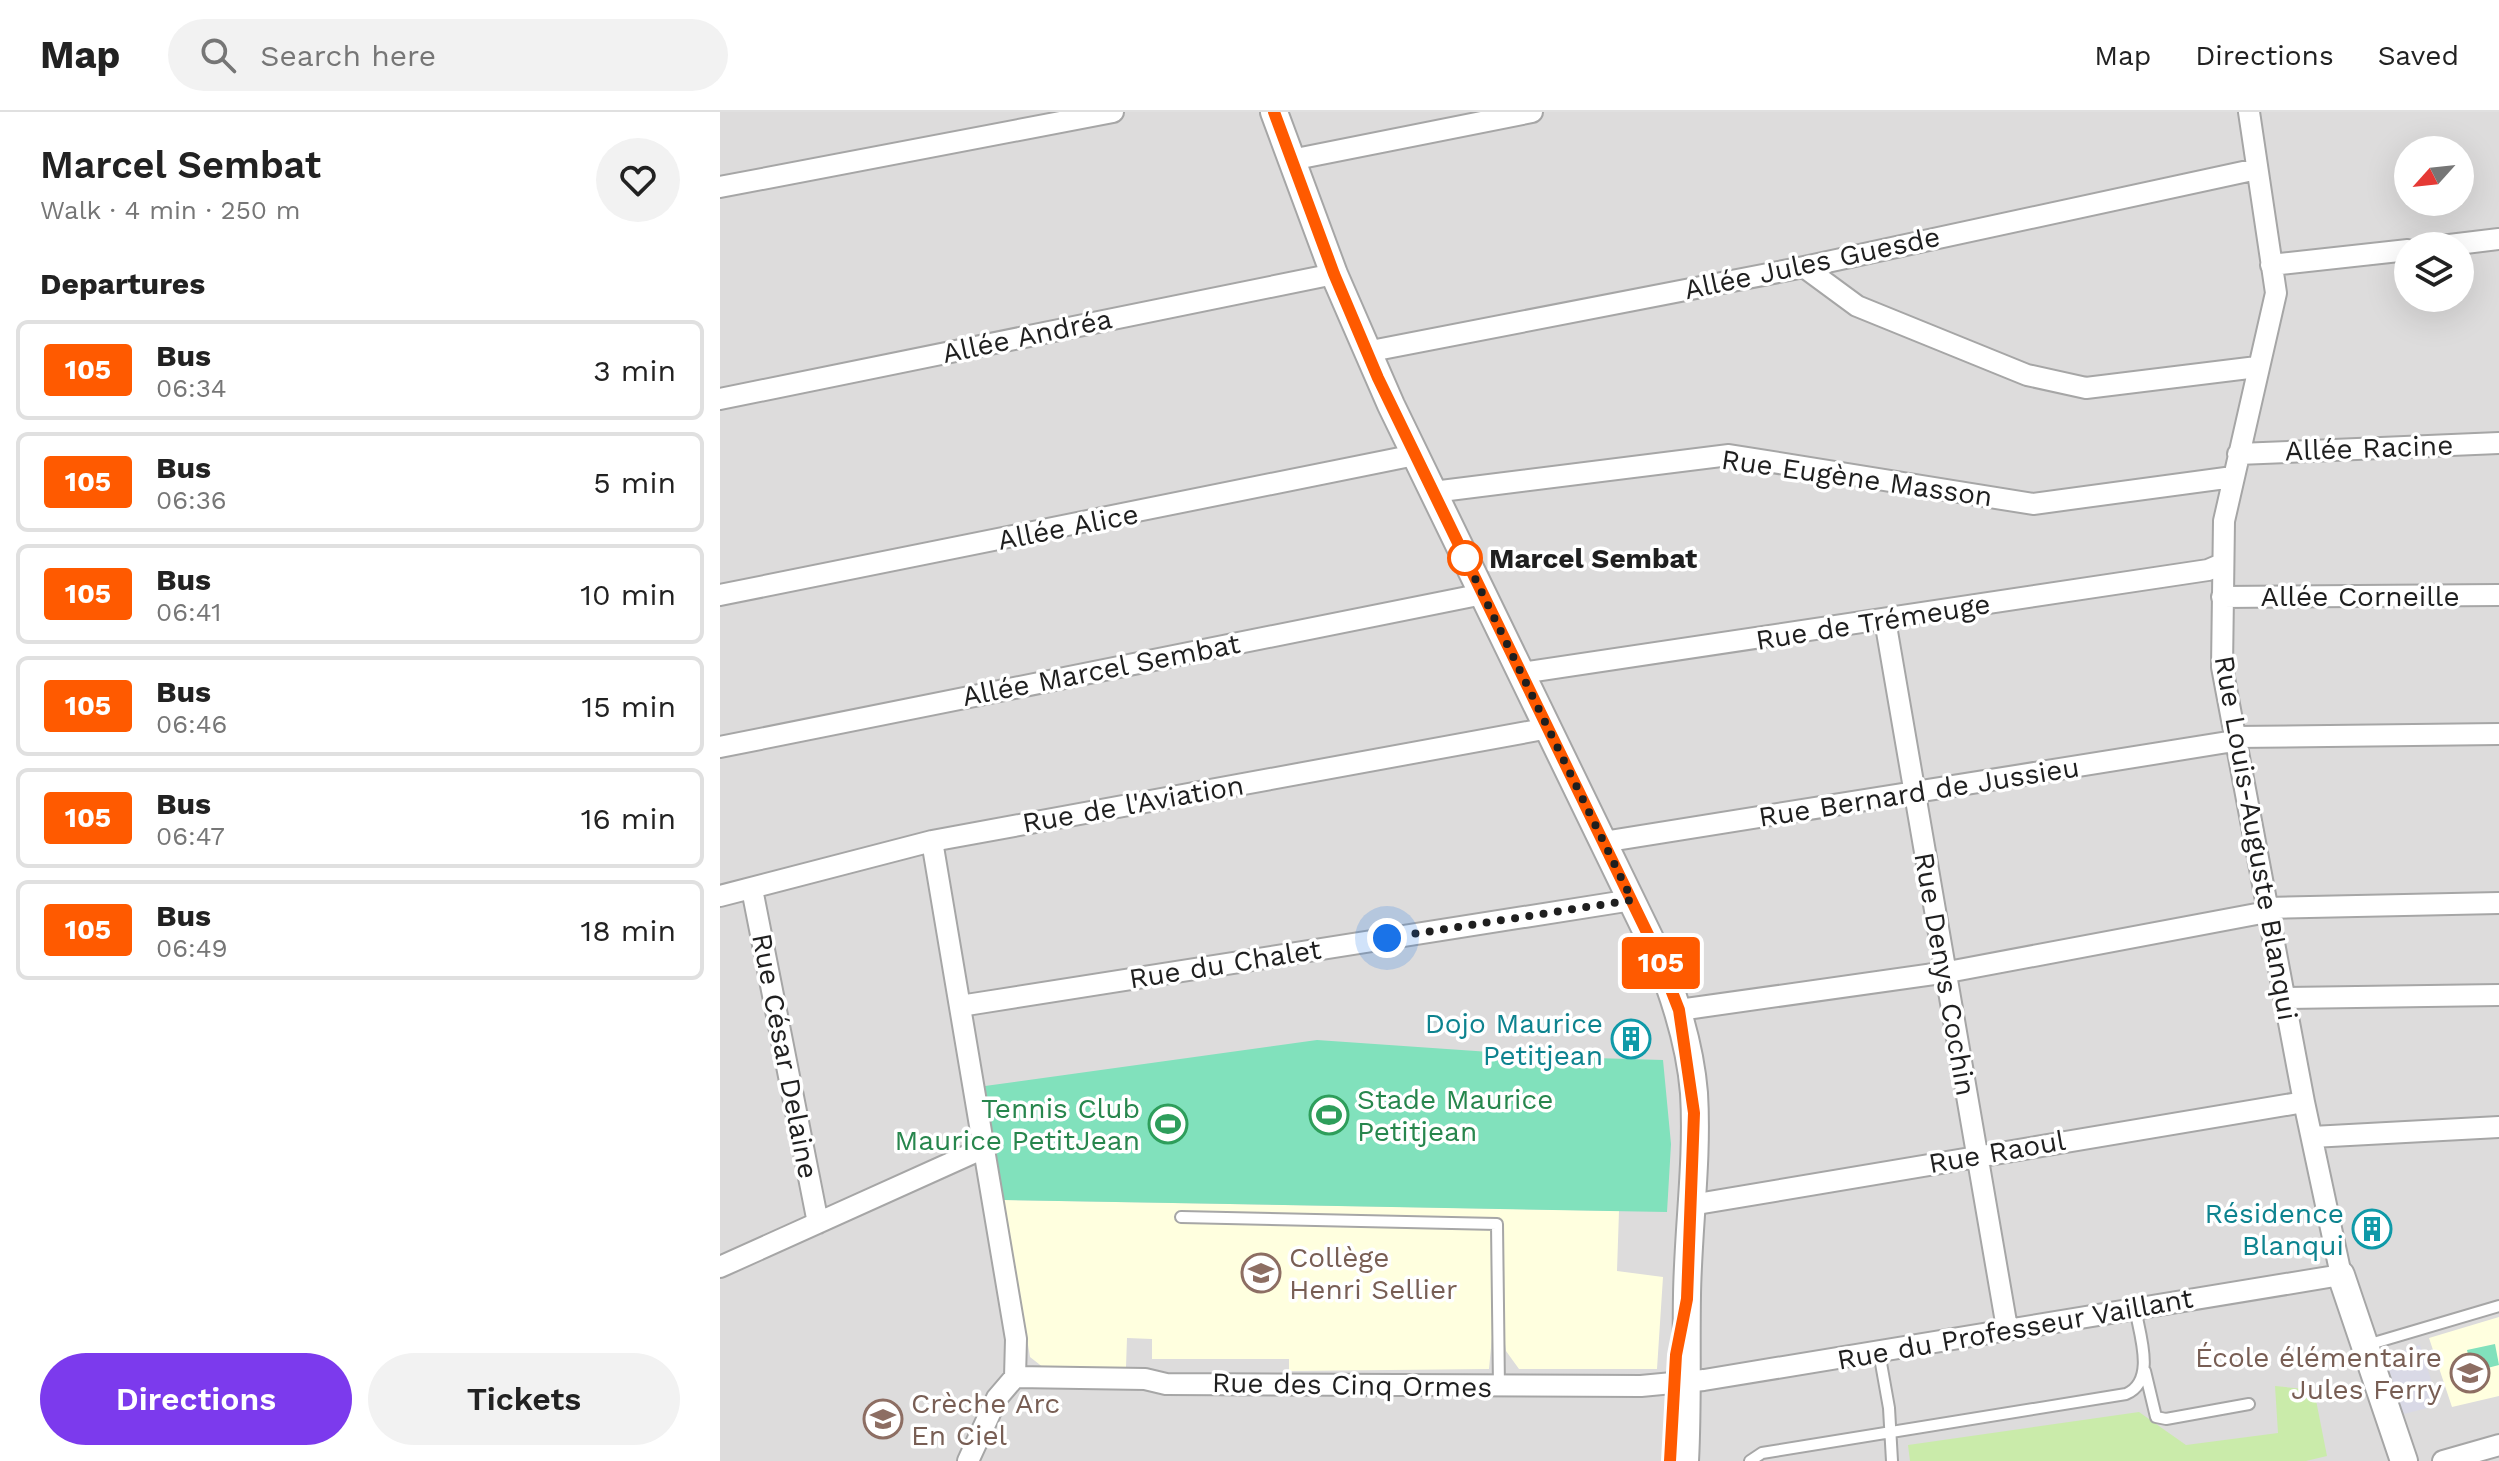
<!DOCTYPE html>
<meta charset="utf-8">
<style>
body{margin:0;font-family:"Work Sans",sans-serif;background:#f2f2f2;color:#222;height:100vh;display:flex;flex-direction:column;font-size:30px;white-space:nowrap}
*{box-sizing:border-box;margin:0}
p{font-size:26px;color:#767676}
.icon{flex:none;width:44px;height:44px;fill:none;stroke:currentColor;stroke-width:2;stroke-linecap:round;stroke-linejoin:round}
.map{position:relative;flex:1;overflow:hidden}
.details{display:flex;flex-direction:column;background:#fff;width:720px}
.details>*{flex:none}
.badge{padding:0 16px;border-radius:6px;font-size:28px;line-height:52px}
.needle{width:52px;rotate:243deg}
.fabs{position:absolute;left:1674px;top:24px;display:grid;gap:16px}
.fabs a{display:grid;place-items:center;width:80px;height:80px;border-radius:50%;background:#fff;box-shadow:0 8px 32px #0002;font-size:40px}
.you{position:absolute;width:40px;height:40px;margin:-20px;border:6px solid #fff;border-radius:50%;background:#1a73e8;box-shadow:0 0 0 12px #1a73e833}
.map>.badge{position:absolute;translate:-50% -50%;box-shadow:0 0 0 4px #fff}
h2{padding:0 40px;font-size:30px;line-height:72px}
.round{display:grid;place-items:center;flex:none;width:84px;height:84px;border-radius:42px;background:#f2f2f2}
.summary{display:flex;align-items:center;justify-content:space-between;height:136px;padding:0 40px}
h1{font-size:38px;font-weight:600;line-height:60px}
.primary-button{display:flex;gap:16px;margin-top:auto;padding:16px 40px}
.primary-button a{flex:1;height:92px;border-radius:48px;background:#7c3aed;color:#fff;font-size:32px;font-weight:600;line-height:92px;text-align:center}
.primary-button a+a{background:#f2f2f2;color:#222}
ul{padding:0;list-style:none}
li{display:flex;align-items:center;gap:24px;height:100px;margin:0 16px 12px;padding:0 24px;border:4px solid #e0e0e0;border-radius:12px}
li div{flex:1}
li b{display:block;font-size:30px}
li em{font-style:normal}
li .badge{min-width:88px;font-weight:700;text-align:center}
header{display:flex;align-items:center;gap:48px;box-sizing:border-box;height:112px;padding:0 40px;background:#fff;border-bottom:2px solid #e0e0e0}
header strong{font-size:38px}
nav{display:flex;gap:44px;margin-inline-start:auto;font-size:28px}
.search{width:560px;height:72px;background:#f2f2f2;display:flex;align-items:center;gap:20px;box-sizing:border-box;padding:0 28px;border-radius:44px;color:#767676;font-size:30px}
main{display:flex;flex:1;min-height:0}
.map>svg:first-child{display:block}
.residential{fill:#dddcdc;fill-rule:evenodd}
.education{fill:#ffffdf}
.grass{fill:#caebaa}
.pitch{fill:#81e1bc}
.plaza{fill:#d9d9e6}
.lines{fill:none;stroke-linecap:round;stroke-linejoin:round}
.service-casing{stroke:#a6a6a6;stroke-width:14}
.minor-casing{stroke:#a6a6a6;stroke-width:24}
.tertiary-casing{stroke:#a6a6a6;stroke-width:30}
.service{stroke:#fff;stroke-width:10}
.minor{stroke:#fff;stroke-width:20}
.tertiary{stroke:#fff;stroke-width:26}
.line-casing{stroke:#fff;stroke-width:18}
.line{stroke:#ff5a00;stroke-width:12}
.walk{stroke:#1f1f1f;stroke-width:8;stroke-dasharray:0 14.4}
.stop-dot{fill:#fff;stroke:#ff5a00;stroke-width:4}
.labels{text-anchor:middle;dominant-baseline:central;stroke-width:7;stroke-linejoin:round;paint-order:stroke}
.street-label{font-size:28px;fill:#1f1f1f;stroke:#fff}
.stop-label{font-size:28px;font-weight:bold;fill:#1f1f1f;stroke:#fff;text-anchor:start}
.culture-label{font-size:28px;fill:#0d838f;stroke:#fff;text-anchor:end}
.leisure-label{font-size:28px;fill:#27864d;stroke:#fff;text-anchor:start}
.education-label{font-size:28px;fill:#785e54;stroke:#fff;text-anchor:start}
</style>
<header>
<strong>Map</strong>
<div class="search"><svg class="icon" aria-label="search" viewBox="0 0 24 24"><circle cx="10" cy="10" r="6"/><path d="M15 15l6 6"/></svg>Search here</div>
<nav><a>Map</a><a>Directions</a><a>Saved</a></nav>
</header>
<main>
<section class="details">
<div class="summary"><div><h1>Marcel Sembat</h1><p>Walk · 4 min · 250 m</p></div><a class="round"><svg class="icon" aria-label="heart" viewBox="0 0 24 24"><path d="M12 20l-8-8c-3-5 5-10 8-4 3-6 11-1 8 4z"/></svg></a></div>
<h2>Departures</h2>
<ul>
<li><span class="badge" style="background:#ff5a00;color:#fff">105</span><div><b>Bus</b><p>06:34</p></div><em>3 min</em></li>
<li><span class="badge" style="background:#ff5a00;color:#fff">105</span><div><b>Bus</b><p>06:36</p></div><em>5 min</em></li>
<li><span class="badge" style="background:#ff5a00;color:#fff">105</span><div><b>Bus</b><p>06:41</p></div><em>10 min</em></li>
<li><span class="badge" style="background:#ff5a00;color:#fff">105</span><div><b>Bus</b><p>06:46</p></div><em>15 min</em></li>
<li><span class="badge" style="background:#ff5a00;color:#fff">105</span><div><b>Bus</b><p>06:47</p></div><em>16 min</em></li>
<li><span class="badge" style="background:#ff5a00;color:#fff">105</span><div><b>Bus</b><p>06:49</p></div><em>18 min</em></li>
</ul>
<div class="primary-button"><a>Directions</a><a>Tickets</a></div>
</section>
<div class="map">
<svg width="1779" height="1349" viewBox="0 0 1779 1349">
<rect width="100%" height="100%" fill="#f0ece5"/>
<path class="residential" d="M0 0H1779V1349H0ZM1688 38H1740V90H1688ZM1688 134H1740V186H1688Z"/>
<path class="education" d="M284 1088 899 1099 897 1159 943 1165 937 1257H799L786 1239 784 1225 778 1224 772 1225 769 1257 569 1259V1247H432V1227L407 1226 406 1255 324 1256 310 1245Z
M1779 1205V1284L1732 1295 1709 1226Z"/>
<path class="grass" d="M1555 1274 1594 1278 1607 1344 1586 1349H1190L1188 1333 1419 1300 1466 1333 1558 1321Z"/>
<path class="pitch" d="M597 928 840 945 943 948 951 1032 947 1100 284 1088 265 974Z
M1775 1232 1779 1253 1752 1260 1747 1238Z"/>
<path class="plaza" d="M1700 1233 1719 1293 1676 1304 1658 1247Z"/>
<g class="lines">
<defs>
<path id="service" d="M461 1105 777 1112 779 1275
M1647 1233 1779 1194
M1159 1240 1169 1296 1172 1349
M1425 1259 1436 1305 1446 1307 1529 1292
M1030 1349 1042 1341 1406 1282C1437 1269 1419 1221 1415 1196"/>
<path id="minor" d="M571 48 812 0
M0 75 393 0
M1721 134 1779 127
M1551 153 1688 138
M1084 155 1137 194 1307 263 1366 276 1537 255
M646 240 1084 155 1537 57
M0 287 614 162
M1518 342 1779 331
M713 380 1009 343 1313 392 1513 365
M0 483 695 343
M1502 485 1779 483
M1165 508 1287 1216
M802 561 1488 458 1502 452
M1513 625 1779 622
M0 635 763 482
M212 729 296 1227 295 1265
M883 730 1514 629
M32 777 98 1111
M0 784 212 729 829 616
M1546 796 1779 791
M1564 886 1779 883
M240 894 912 788
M959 898 1228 860 1547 800
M1592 1025 1779 1015
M971 1093 1584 990
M0 1155 264 1036
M295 1265 425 1267 446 1272 921 1274 984 1268 1621 1163 1584 990 1502 555 1504 409 1556 181 1529 0
M248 1349 277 1286 295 1265
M1723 1349 1779 1333"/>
<path id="tertiary" d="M554 0 614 162 671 293 936 839C955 885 970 932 974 981 978 1048 968 1116 967 1183 966 1239 968 1294 965 1349
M1621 1163 1684 1349"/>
</defs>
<use href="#service" class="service-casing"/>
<use href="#minor" class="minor-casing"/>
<use href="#tertiary" class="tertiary-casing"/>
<use href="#service" class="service"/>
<use href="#minor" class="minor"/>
<use href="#tertiary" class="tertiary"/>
</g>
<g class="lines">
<defs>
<path id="line" d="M554 0 614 162 658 266 936 839 959 898 974 1001 967 1187 956 1243 950 1349"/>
</defs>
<use href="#line" class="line-casing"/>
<use href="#line" class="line"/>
<path class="walk" d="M667 826 912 788 745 446"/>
</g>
<defs>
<symbol id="building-ring" viewBox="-11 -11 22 22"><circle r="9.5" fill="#fff" stroke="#0f9aa8" stroke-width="1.5"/><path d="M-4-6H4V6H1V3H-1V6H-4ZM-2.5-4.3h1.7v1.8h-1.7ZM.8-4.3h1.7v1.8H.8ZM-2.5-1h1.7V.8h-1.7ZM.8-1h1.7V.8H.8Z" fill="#0f9aa8"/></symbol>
<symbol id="stadium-ring" viewBox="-11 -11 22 22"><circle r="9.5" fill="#fff" stroke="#2e9e5b" stroke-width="1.5"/><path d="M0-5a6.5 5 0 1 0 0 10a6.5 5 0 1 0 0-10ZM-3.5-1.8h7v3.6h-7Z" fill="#2e9e5b"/></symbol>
<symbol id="school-ring" viewBox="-11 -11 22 22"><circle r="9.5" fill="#fff" stroke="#8d6e63" stroke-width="1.5"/><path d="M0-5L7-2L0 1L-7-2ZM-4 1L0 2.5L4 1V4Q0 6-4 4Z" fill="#8d6e63"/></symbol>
</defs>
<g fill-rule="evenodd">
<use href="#building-ring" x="889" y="905" width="44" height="44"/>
<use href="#stadium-ring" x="587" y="981" width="44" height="44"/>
<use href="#stadium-ring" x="426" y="990" width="44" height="44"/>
<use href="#building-ring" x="1630" y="1095" width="44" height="44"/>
<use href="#school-ring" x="519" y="1139" width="44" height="44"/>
<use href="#school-ring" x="1728" y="1239" width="44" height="44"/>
<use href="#school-ring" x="141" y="1285" width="44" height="44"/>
</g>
<circle class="stop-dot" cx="745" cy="446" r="16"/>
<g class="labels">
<g class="street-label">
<text transform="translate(1092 151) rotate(-12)">Allée Jules Guesde</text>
<text transform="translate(307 224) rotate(-12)">Allée Andréa</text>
<text transform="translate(1649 336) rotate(-2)">Allée Racine</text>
<text transform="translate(1137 366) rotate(8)">Rue Eugène Masson</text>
<text transform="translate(348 415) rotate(-11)">Allée Alice</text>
<text x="1640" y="484">Allée Corneille</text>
<text transform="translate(1153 510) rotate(-9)">Rue de Trémeuge</text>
<text transform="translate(381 558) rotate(-11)">Allée Marcel Sembat</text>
<text transform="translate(1199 680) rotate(-9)">Rue Bernard de Jussieu</text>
<text transform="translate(413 692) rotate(-10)">Rue de l'Aviation</text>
<text transform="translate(1536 726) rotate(80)">Rue Louis-Auguste Blanqui</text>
<text transform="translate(505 852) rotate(-9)">Rue du Chalet</text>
<text transform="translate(1225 862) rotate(80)">Rue Denys Cochin</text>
<text transform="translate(65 944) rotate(79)">Rue César Delaine</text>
<text transform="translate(1277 1040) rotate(-10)">Rue Raoul</text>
<text transform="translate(1295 1217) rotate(-10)">Rue du Professeur Vaillant</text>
<text transform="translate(632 1273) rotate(1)">Rue des Cinq Ormes</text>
</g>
<g class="stop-label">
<text x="769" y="446">Marcel Sembat</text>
</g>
<g class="culture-label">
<text x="883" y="911">Dojo Maurice<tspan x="883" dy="32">Petitjean</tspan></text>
<text x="1624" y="1101">Résidence<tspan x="1624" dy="32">Blanqui</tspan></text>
</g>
<g class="leisure-label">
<text x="637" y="987">Stade Maurice<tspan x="637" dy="32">Petitjean</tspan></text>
<text x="420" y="996" text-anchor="end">Tennis Club<tspan x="420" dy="32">Maurice PetitJean</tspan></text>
</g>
<g class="education-label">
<text x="569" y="1145">Collège<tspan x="569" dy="32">Henri Sellier</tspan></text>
<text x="1722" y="1245" text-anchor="end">École élémentaire<tspan x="1722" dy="32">Jules Ferry</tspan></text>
<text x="191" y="1291">Crèche Arc<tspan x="191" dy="32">En Ciel</tspan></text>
</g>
</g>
</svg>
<div class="fabs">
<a><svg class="needle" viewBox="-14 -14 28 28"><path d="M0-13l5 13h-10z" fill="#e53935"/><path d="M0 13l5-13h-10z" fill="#767676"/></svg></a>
<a><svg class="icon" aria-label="layers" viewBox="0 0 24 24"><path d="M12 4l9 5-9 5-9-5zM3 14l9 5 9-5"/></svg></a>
</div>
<div class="you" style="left:667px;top:826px"></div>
<b class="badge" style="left:941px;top:851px;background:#ff5a00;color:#fff">105</b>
</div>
</main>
